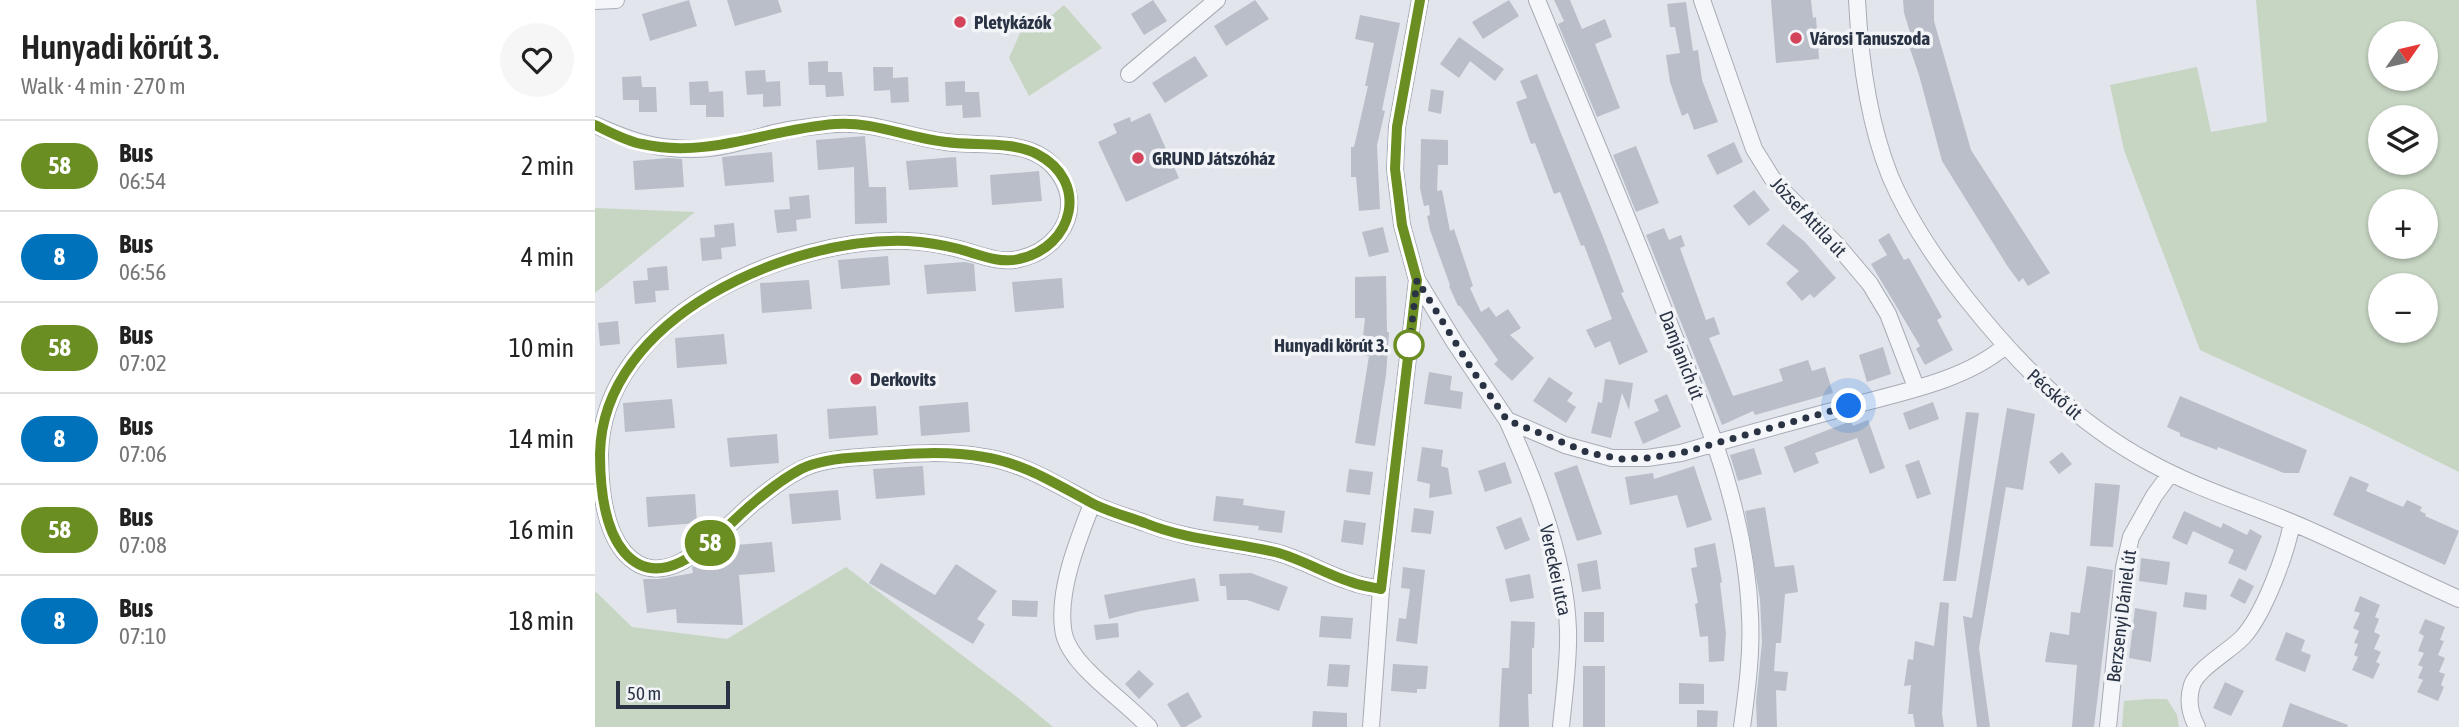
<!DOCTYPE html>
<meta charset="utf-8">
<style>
body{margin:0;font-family:"Asap Condensed",sans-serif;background:#f6f6f6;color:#222;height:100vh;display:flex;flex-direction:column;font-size:26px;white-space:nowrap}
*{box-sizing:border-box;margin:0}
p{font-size:23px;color:#767676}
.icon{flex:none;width:38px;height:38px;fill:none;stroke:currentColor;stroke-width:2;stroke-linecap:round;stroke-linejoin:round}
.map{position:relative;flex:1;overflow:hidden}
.sheet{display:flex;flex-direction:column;background:#fff;width:595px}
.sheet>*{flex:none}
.badge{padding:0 14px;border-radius:23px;font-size:24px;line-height:46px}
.needle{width:46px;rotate:56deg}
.controls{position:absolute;left:1773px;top:21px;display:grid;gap:14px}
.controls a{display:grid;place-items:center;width:70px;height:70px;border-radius:50%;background:#fff;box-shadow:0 2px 5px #0004;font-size:35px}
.scale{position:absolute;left:21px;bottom:18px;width:114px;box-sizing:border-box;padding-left:7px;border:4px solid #293344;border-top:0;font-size:19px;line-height:24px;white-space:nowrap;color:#293344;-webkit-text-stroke:5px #f2f4f8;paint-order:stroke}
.you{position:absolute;width:35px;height:35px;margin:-18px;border:5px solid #fff;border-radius:50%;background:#1a73e8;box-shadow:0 0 0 10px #1a73e833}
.map>.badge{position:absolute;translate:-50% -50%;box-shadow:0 0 0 4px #fff}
.round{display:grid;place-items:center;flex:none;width:74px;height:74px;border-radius:37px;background:#f6f6f6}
.head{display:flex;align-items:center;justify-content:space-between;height:119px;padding:0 21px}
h1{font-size:33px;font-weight:600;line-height:52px}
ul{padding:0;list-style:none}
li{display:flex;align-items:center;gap:21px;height:91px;padding:0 21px;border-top:2px solid #e0e0e0}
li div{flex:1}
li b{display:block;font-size:26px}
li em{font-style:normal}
li .badge{min-width:77px;font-weight:700;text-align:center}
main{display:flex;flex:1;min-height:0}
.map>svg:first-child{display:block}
.green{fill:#c7d5c3;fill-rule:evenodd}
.building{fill:#b9bec9}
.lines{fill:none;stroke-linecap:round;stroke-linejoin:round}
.street-casing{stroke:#a7acb6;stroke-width:18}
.street{stroke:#f5f6f9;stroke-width:16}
.line-casing{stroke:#fff;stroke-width:16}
.line{stroke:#6b8e23;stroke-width:10}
.walk{stroke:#293344;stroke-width:7;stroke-dasharray:0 12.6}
.poi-dot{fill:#d34359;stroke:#f2f4f8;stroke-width:2.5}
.stop-dot{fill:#fff;stroke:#6b8e23;stroke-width:3.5}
.labels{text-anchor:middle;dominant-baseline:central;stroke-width:7;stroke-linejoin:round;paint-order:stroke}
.poi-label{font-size:19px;font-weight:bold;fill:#293344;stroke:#f2f4f8;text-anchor:start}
.street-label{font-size:19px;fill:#293344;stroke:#f2f4f8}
.stop-label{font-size:19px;font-weight:bold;fill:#293344;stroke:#f2f4f8;text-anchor:end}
</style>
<main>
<section class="sheet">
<div class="head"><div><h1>Hunyadi körút 3.</h1><p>Walk · 4 min · 270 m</p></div><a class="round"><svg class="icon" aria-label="heart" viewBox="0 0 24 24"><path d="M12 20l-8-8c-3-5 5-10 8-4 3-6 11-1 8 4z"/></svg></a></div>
<ul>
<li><span class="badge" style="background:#6b8e23;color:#fff">58</span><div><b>Bus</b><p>06:54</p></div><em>2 min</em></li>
<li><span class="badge" style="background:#0072bc;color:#fff">8</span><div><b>Bus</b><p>06:56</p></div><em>4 min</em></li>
<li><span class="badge" style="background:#6b8e23;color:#fff">58</span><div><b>Bus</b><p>07:02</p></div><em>10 min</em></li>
<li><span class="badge" style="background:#0072bc;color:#fff">8</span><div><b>Bus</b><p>07:06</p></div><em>14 min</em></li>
<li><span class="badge" style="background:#6b8e23;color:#fff">58</span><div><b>Bus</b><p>07:08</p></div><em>16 min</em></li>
<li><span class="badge" style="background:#0072bc;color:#fff">8</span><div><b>Bus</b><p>07:10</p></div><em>18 min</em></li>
</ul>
</section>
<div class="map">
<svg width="1864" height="727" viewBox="0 0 1864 727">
<rect width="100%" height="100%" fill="#e2e5eb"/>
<path class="green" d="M1661 0H1864V472L1771 426 1605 350 1529 150 1515 85 1602 67 1616 132 1672 122ZM1785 33H1830V79H1785ZM1785 117H1830V163H1785ZM1830 201V247H1785V201ZM1830 285V331H1785V285Z
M469 5 507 48 434 96 414 58 430 22 450 21Z
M0 208 100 212 0 293Z
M251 567 422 697 458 727H0V591L37 627 132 639Z
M1553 699H1572L1582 715 1584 727H1527L1529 701Z"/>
<path class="building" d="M94 0 102 26 55 41 47 14Z
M132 0H183L187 12 140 26Z
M558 0 572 21 549 35 536 14Z
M660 0 674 19 631 46 619 26Z
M914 0 924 16 888 39 877 22Z
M959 0H975L987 29 1010 19 1017 37 1000 44 1025 108 1002 117 963 24 969 21Z
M1176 0H1216L1218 18 1221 17 1224 59 1181 63Z
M1308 0H1339V21L1376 150 1455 273 1433 286 1428 278 1424 282 1413 267 1347 161 1324 75 1314 46 1319 45 1309 13Z
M1091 2 1098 51 1103 50 1107 80 1123 122 1099 130 1093 113 1087 116 1075 82 1071 55 1085 53 1080 27H1075L1072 4Z
M765 15 805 23 787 110 790 111 782 145 785 209 764 211 761 177H756V147H759L773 86H770L779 43 760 39Z
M864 37 909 69 900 81 875 61 864 78 845 64Z
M600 56 613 76 570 103 557 83Z
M233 61V72H247L249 96 231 97 230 85H214L213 62Z
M278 67H298V78L313 77 314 102 296 103 295 90 279 91Z
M170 70 171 82 185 81 186 106 168 107V94L152 95 150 71Z
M942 74 1008 237 1029 292 1026 293 1053 352 1024 365 1015 341 1000 348 991 330 1017 319 989 245 986 246 965 192 959 194 940 143 936 144 921 102 932 98 925 81Z
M46 76 47 87H61L62 112H44V100H28L27 77Z
M113 81 114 92 128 91 129 117H111V105H95L94 82Z
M370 81V92H384L386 117 368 118 367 105 351 106 350 82Z
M836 89 849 91 846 114 833 111Z
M555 113 584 178 531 202 503 142 522 133 518 124 535 117 536 122Z
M270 136 274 187H291L292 223 260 224 259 167 223 170 221 140Z
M826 139 853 140V165H843L842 191 847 190 855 231 859 229 878 286 875 288 886 312 894 307 901 317 913 309 926 328 915 335 939 358 917 381 899 364 903 360 865 306H863L854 286 855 285 835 230 832 216 835 215 834 205 829 206 825 188Z
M1139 142 1148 162 1122 175 1112 155Z
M1041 146 1064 203 1041 212 1018 155Z
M177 152 179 182 130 186 127 157Z
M361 157 363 187 314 190 311 161Z
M73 158 87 159 89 187 40 190 38 161Z
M444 171 447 201 397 205 395 175Z
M1159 190 1175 210 1154 226 1138 206Z
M214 195 216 218 201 220 202 231 182 233 179 210 195 209 194 197Z
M139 223 141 246 126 248 127 259 107 261 105 238 120 237 119 225Z
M1188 224 1210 242 1241 278 1219 298 1215 294 1207 301 1191 283 1204 271 1171 244Z
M788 227 794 252 774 257 767 232Z
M1069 228 1074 240 1086 235 1090 246 1085 248 1111 320 1119 317 1125 334 1114 338 1138 396 1188 381 1184 369 1213 360 1217 371 1230 367 1238 393 1160 415 1158 411 1127 425 1051 235Z
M1294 233 1309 260 1314 258 1347 317 1342 320 1358 350 1330 365 1321 349 1325 346 1276 264 1292 255 1283 240Z
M293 256 295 285 246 289 243 260Z
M370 262 379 264 381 291 332 294 329 265Z
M72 266 74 290 60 291 61 302 40 304 38 281 53 280 52 268Z
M791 276 792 332H794L791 375 780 446 760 443 774 356 766 355 770 318H760V277Z
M467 278 469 308 420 312 417 282Z
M214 280 217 309 167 313 165 283Z
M23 321 25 344 5 346 3 323Z
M129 334 132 364 82 368 80 338Z
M1288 347 1296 374 1272 382 1264 355Z
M834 372 857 376 855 390 868 392 866 409 829 404Z
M954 377 978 393 972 401 981 407 971 423 938 401Z
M1010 379 1038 383 1034 410 1027 393 1016 438 996 433 1003 402 1007 403Z
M1072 394 1086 427 1048 444 1039 422 1064 411 1059 400Z
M1585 396 1712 450 1704 473H1689L1623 447 1622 450 1585 436V433L1572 427Z
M77 399 80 428 30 432 28 403Z
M373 402 375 432 326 436 324 406Z
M1338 402 1344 419 1314 430 1308 413Z
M281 406 283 435 234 439 232 409Z
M1412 408 1440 414 1428 490 1411 487 1384 648 1395 727H1382L1368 616 1377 618Z
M1371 412 1384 413 1361 581H1348Z
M1273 420 1290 468 1275 474 1262 438 1220 453 1224 463 1199 473 1189 447 1256 421 1258 426Z
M182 434 184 463 135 467 132 438Z
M827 447 848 450 846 466 853 468 857 494 834 498 835 484 822 481Z
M1159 448 1167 474 1143 481 1135 455Z
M1467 452 1477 464 1464 474 1454 462Z
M1324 460 1336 494 1322 499 1310 465Z
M910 462 917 483 890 492 883 471Z
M982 465 1007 534 982 541 959 473Z
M328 466 330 495 281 499 278 469Z
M1099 466 1117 520 1092 528 1082 495 1035 505 1030 477 1058 473 1059 479Z
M754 469 778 472 775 495 751 492Z
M1755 476 1774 484 1771 491 1808 507 1812 500 1827 507 1825 511 1831 514 1830 516 1864 531 1850 565 1738 515Z
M1500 483 1525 485 1518 547 1495 546Z
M243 490 246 520 197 524 194 494Z
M100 494 102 523 53 527 51 497Z
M621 496 649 499 648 505 690 511 687 533 663 530 664 526 618 521Z
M1170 507 1180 567 1199 565 1203 592 1190 594 1186 643H1181L1179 671 1193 672 1191 691 1181 690 1182 727H1162L1161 701 1167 642 1165 600 1150 511Z
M819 508 839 511 836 534 816 532Z
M1589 511 1626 528 1628 523 1652 535 1655 529 1667 536 1651 571 1633 563 1639 550 1598 531 1592 545 1577 538Z
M926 517 935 540 910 550 901 527Z
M749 520 771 523 768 545 746 542Z
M177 542 180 572 144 575 148 625 82 623 81 609 52 613 48 579H64L98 573 97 567 100 566 129 564 128 546Z
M1120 543 1127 582 1125 583 1131 633 1129 661 1114 662 1113 636 1105 637 1100 604 1103 603 1096 568 1102 567 1099 548Z
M1546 558 1575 562 1572 585 1544 581Z
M1002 560 1006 589 987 592 982 564Z
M286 563 340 595 361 564 402 591 382 619 390 624 378 644 274 583Z
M1492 566 1518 570 1499 727H1477L1482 665 1450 662 1455 632 1474 635 1476 612 1485 613Z
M808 567 830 570 822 644 801 641 804 618 811 619 815 589 806 588Z
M656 573 693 587 684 611 652 600H632L631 586H625L624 574Z
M935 574 939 598 915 602 910 579Z
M600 578 604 601 545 611 514 619 509 595Z
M1644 578 1659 586 1650 604 1635 596Z
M1590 592 1612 595 1611 610 1588 607Z
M1765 596 1785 605 1780 617 1784 619 1779 632 1785 635 1779 649 1786 652 1781 662 1785 664 1778 679 1757 670 1763 657 1759 655 1763 644 1759 643 1764 631 1758 628 1765 613 1759 611Z
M417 600 443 601 442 617 417 616Z
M1345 602 1354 603 1347 714 1349 727H1320L1318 714H1313L1316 685 1309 686 1313 659 1318 660 1320 641 1339 646Z
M1540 608 1562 612 1556 662 1534 658Z
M989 612H1009V642H989Z
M726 616 758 618 756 639 724 637Z
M1830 619 1850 627 1845 640 1849 641 1843 655 1850 658 1844 672 1850 674 1846 685 1849 687 1843 701 1822 692 1828 680 1823 678 1828 667 1823 665 1829 653 1823 651 1829 636 1824 633Z
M916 621 940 622 939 648H937V694H933L934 727H904L907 668H914Z
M523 623 524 637 501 640 499 625Z
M1691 632 1710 640 1706 651 1716 655 1710 672 1680 660Z
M734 664 755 665 753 687 732 686Z
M798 664 833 666 831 689H822V693L796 691Z
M988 666H1010V727H988Z
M544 670 559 684 544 699 530 684Z
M1630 682 1649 691 1636 716 1618 708Z
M1084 683 1109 684V704H1084Z
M593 692 607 717 590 727H586L572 704Z
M1695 703 1753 725 1752 727H1687Z
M1102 710 1123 711 1122 727H1102Z
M718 711 752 713V727H717Z"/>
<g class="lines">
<defs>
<path id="street" d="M825 0 802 127 800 169 807 225 822 280 860 343 912 420 970 445 1017 458H1052L1086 453C1141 437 1196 422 1252 407 1303 393 1370 381 1410 346
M942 0C983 100 1026 200 1065 300 1105 403 1151 504 1155 616 1157 653 1152 690 1147 727
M1107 0 1159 149 1177 178 1189 192 1242 245 1275 284 1293 314 1321 387
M1262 0C1265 59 1273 121 1295 176 1314 221 1340 259 1370 297 1422 363 1480 422 1554 462 1604 490 1658 505 1710 528 1762 551 1813 576 1864 599
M0 1 21 0
M534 74 622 0
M0 125C36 141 58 149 98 149 125 149 153 140 179 133 198 128 220 126 240 124 278 121 313 137 351 142 377 146 418 141 442 154 457 161 469 177 473 193 480 225 455 252 424 259 404 264 383 254 364 249 348 245 330 242 313 241 195 236 7 316 5 454 5 485 9 528 29 552 70 600 126 530 156 505 171 492 189 478 207 469 224 460 247 458 266 457 306 454 350 450 389 457 428 463 459 483 493 501 510 511 531 516 550 523 592 540 637 542 680 552 707 559 730 574 756 582 766 586 776 587 786 589
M912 420C941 483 971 561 973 630 974 662 969 695 966 727
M497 504C483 540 463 589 468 628 469 643 481 659 491 669 511 690 534 706 554 727
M776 727 786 589 822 280
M1513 727 1529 567 1536 537 1559 496 1575 474
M1602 727C1595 714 1592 700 1597 685 1603 668 1635 651 1648 637 1669 614 1691 554 1697 523"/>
</defs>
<use href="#street" class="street-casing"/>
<use href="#street" class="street"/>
</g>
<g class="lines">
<defs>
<path id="line" d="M0 125C15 132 31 141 47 144 113 159 174 129 240 124 278 121 313 138 351 142 378 146 418 141 442 154 495 181 479 247 424 259 404 264 383 254 364 249 348 245 330 242 313 241 196 236 7 317 5 454 5 485 9 528 29 552 70 600 126 530 156 505 171 492 189 478 206 469 224 460 247 458 266 457 306 454 350 450 389 457 428 463 459 483 493 501 510 511 531 516 550 523 591 540 637 542 680 552 707 559 730 574 756 582 766 586 776 587 786 589L822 280 807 225 800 169 802 127 825 0"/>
</defs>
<use href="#line" class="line-casing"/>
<use href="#line" class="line"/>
<path class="walk" d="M814 345 813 357 822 280 878 371 912 420 994 453 1027 459 1052 458 1086 453 1254 406"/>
</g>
<g class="poi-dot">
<circle cx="365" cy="22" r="7"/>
<circle cx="1201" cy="38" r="7"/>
<circle cx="543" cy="158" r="7"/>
<circle cx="261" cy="379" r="7"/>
</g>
<circle class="stop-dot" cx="814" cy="345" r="14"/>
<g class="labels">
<g class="poi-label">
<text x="379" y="22">Pletykázók</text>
<text x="1215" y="38">Városi Tanuszoda</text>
<text x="557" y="158">GRUND Játszóház</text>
<text x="275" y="379">Derkovits</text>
</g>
<g class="street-label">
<text transform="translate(1214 217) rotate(47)">József Attila út</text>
<text transform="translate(1087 355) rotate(69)">Damjanich út</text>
<text transform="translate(1460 394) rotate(41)">Pécskő út</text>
<text transform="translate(961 570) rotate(78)">Vereckei utca</text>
<text transform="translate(1526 616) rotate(-83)">Berzsenyi Dániel út</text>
</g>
<g class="stop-label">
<text x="793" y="345">Hunyadi körút 3.</text>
</g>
</g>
</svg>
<div class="controls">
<a><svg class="needle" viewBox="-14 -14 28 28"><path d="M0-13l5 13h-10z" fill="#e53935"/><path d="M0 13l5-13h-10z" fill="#767676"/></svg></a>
<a><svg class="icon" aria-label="layers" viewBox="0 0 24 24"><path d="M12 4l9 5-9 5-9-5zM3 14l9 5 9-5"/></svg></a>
<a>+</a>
<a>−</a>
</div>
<div class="scale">50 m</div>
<div class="you" style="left:1254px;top:406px"></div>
<b class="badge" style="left:115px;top:543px;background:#6b8e23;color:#fff">58</b>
</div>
</main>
